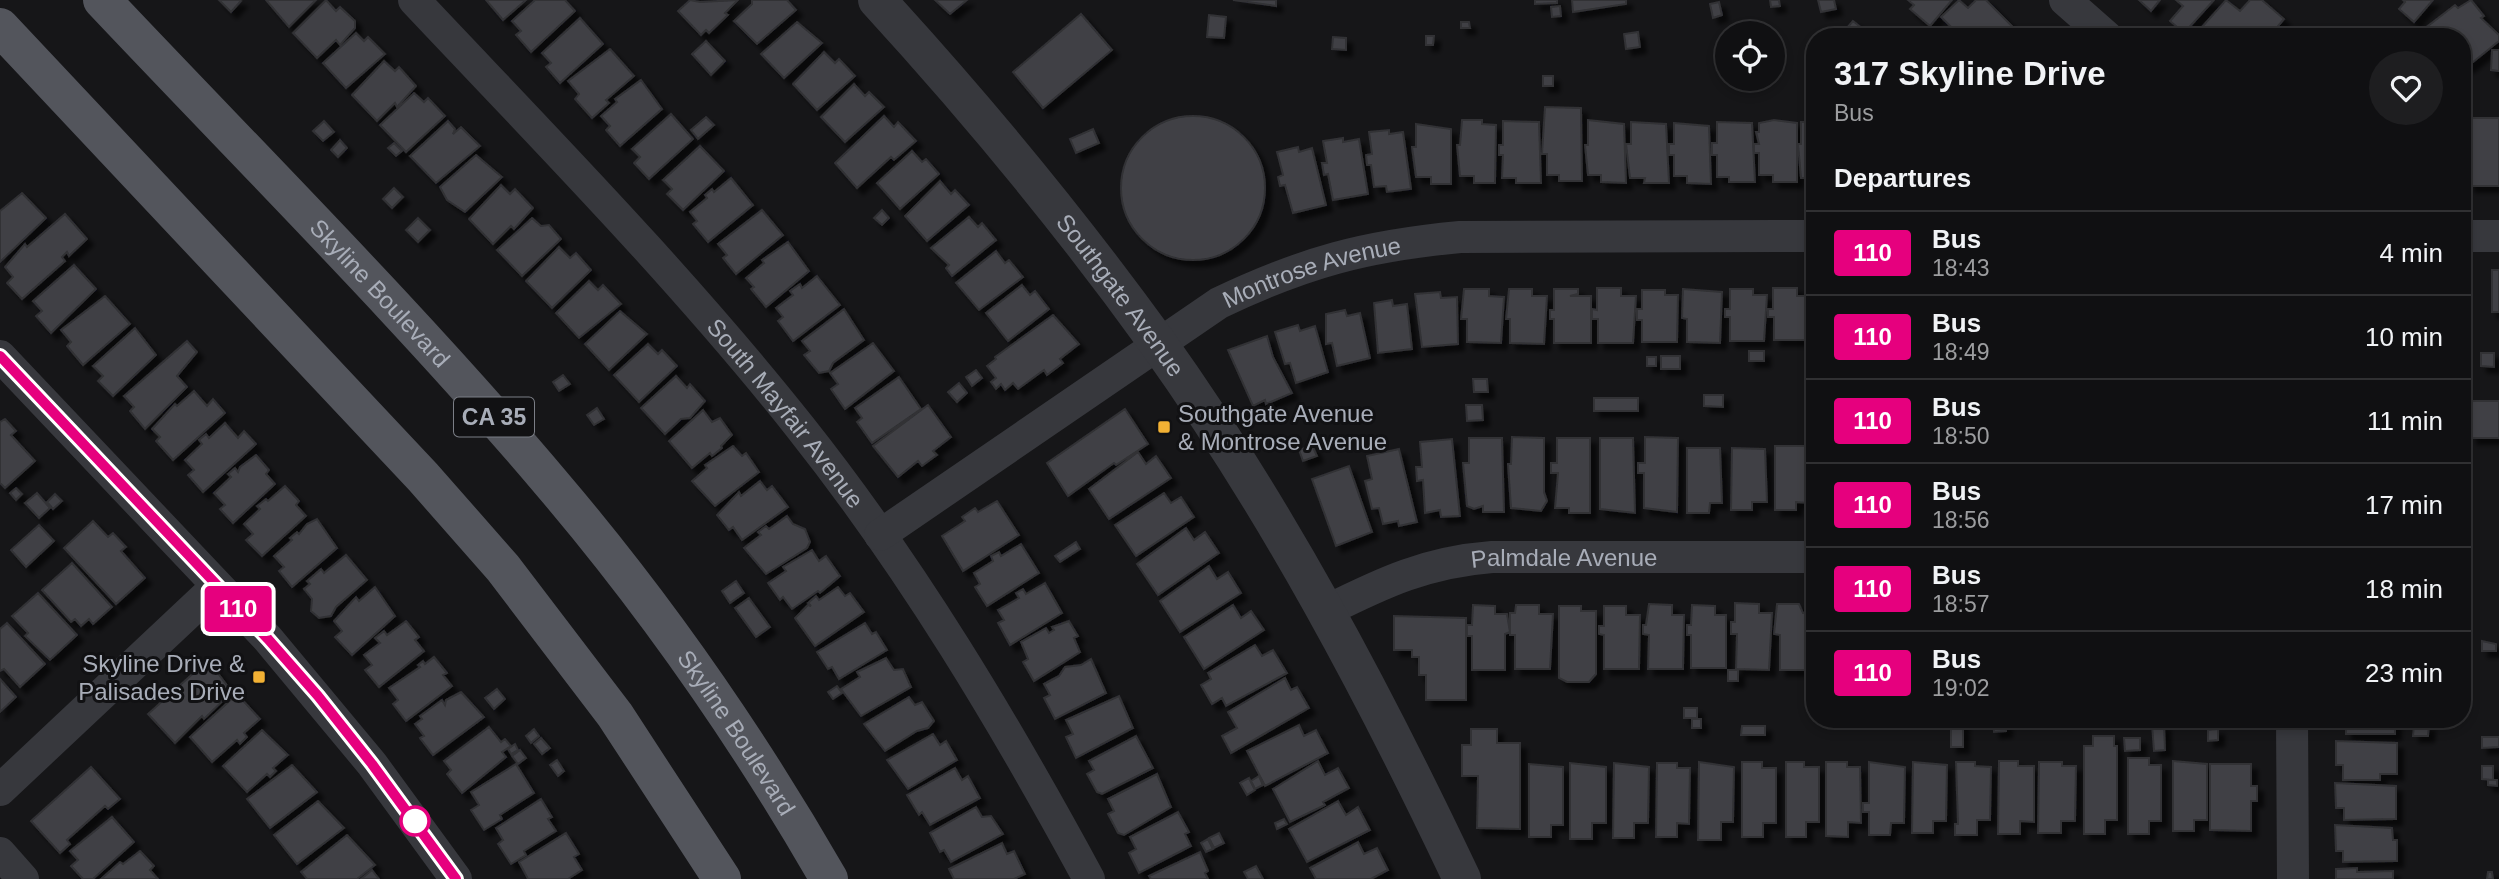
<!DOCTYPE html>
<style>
body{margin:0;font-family:Arial,sans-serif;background:#1e1e20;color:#f1f3f6;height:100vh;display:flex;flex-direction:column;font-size:26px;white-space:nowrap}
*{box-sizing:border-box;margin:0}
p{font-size:23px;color:#9c9d9f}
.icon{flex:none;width:38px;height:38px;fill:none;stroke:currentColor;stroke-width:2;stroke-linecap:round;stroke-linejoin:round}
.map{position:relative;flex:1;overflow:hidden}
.side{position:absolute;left:1806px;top:28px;width:665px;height:700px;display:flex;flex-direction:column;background:#101012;border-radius:28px;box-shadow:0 4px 10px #0003,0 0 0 2px #303032}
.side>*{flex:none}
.badge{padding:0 14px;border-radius:5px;font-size:24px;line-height:46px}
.fabs{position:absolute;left:1715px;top:21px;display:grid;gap:14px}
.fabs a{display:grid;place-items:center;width:70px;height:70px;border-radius:50%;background:#101012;box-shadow:0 4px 10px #0003,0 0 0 2px #303032;font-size:35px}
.map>.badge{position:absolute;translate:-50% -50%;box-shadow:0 0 0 4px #fff}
h2{padding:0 28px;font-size:26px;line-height:63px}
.round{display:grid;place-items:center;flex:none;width:74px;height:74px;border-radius:37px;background:#1e1e20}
.overview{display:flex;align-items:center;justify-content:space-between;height:119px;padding:0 28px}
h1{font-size:33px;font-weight:600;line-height:52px}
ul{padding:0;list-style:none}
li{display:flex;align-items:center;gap:21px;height:84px;padding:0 28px;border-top:2px solid #303032}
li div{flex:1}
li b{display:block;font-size:26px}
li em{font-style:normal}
li .badge{min-width:77px;font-weight:700;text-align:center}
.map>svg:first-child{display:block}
.building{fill:#404145;stroke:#303034;stroke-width:2;filter:url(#shadow)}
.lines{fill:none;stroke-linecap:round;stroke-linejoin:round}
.minor{stroke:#37383d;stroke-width:32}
.tertiary{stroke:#37383d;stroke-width:38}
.primary{stroke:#53555c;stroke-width:38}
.line-casing{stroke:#fff;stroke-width:16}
.line{stroke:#e6007e;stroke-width:10}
.poi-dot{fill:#f2b134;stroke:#111113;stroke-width:2.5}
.stop-dot{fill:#fff;stroke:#e6007e;stroke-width:3.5}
.labels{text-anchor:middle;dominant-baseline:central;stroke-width:6;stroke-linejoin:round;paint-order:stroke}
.shield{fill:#111113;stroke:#7b7e86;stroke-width:2}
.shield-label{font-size:23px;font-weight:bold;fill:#a8adb8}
.street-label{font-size:24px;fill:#a8adb8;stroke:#111113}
.poi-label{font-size:24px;fill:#a8adb8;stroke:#111113;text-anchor:start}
</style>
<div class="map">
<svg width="2499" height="879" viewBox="0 0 2499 879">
<defs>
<filter id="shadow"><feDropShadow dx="6" dy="6" stdDeviation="2" flood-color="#0009"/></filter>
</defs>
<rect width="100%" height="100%" fill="#161618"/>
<path class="building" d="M219 0H239L241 1 231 12Z
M266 0H316L289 27Z
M326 0 336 11 340 7 355 21V28L340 45 336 40 317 58 293 33Z
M486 0H526L503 20Z
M535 0H565L575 11 531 52 516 35 521 31 512 21Z
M690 0 700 2 738 0 725 13 728 15 709 33 706 30 701 35 678 11Z
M752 0H787L796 10 757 44 734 21 752 4Z
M935 0H967L950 14Z
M1233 0H1276V6Z
M1535 0H1557V3L1535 4Z
M1572 0H1626V4L1573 12Z
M1770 0H1779L1780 6 1771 7Z
M1818 0H1834L1836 9 1821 12Z
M1908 0H1952L1930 26 1910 9 1914 5Z
M1959 0 1968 8 1976 0H1986L2018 32 2014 37H1961L1941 17Z
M2139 0H2160L2151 11Z
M2176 0H2214L2184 33 2170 21 2183 6Z
M2226 0 2240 11 2250 0H2262L2284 19 2269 37H2193Z
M2403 0H2433L2414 22 2399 9 2405 2Z
M2471 0 2484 16 2481 18 2499 35V41L2467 67 2462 62V37H2431L2424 29 2455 5 2458 8Z
M1719 2 1722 15 1713 18 1710 4Z
M1560 6 1561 16 1552 17 1551 7Z
M1081 14 1112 50 1043 108 1013 72Z
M1209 15 1226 17 1224 38 1207 37Z
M580 18 603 44 560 83 546 67 551 63 542 53Z
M1853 21 1863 29 1856 37H1839Z
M797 22 822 43 784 78 761 54Z
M1461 22H1469L1470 28H1461Z
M1638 32 1640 47 1626 49 1624 34Z
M356 33 364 41 368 37 385 54 346 88 323 63Z
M1426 36H1434L1433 45H1426Z
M1333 37 1346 38V50L1332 49Z
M706 41 725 61 711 75 692 54Z
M610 49 634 76 606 100 609 103 592 118 575 99 579 94 568 81Z
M2492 50H2499V71L2491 70Z
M824 52 835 63 839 59 855 76 817 110 793 84Z
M384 61 395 71 399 67 416 86 397 107 395 103 377 121 352 95Z
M1543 76H1553V86H1543Z
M641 80 662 109 620 146 606 130 610 126 601 116 617 102 615 99Z
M854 84 865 96 869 92 884 107 845 142 821 117Z
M414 93 424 102 428 98 445 116 406 152 380 125Z
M1545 107 1581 108 1582 181H1559V175H1547V154H1542Z
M671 114 693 139 649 179 634 163 640 157 632 149Z
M884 116 894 127 898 122 916 141 894 160 891 157 857 188 835 163Z
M1121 188a72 72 0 1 1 144 0a72 72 0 1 1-144 0Z
M706 117 714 125 698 139 691 130Z
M2469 118H2499V186H2469Z
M1462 120H1482V124L1496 125 1495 183H1474V176H1460L1457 145H1460Z
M1588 120 1624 124 1626 183 1601 182V175H1588L1585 145H1588Z
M1774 120 1797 123V182H1773V175H1759V153H1754V144H1759L1756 132H1759V123Z
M324 121 334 132 323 141 313 131Z
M448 121 455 129 453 134 461 127 480 146 436 183 410 156Z
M1503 121 1539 122 1541 183H1516V178H1502L1503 155H1499V145H1503Z
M1631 122 1666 124 1669 183H1644L1645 178H1630L1626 144H1631Z
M1717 122 1752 123 1755 182H1729V177H1717V155H1712V143H1717Z
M1801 122H1815V178H1801L1798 144H1801Z
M1674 123 1709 126 1711 184 1687 183V176H1674V155H1669V144H1674Z
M1416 124 1451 129V184H1431V177H1416L1412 147H1416Z
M1093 129 1099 143 1076 153 1070 139Z
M1389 130V134L1403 132 1411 189 1387 192 1386 186 1374 187 1371 165H1367L1366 155 1372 154 1369 132Z
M1343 138V142L1359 139 1368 194 1333 200 1328 174 1324 175 1322 163H1327L1323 141Z
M340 140 347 148 338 157 331 150Z
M394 143 402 151 396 156 388 148Z
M700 146 724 171 683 210 667 194 672 189 663 180Z
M1298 147 1299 152 1312 148 1326 205 1293 213 1285 185 1280 186 1278 177 1283 175 1277 152Z
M912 151 922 162 926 159 939 174 900 209 877 183Z
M476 155 502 177 465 212 447 200 440 187Z
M731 178 753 205 708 242 693 224 697 221 690 212 707 198 705 195 712 189 714 192Z
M940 181 951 194 955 190 969 205 927 241 905 216Z
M501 185 510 194 515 189 533 208 514 229 511 226 493 244 469 219Z
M394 188 403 197 392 208 383 199Z
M22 193 46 218 0 262V211Z
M762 210 783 235 736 274 723 258 727 255 718 244Z
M882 210 889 218 882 225 874 218Z
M65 214 87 239 69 256 67 252 62 257 65 261 22 299 7 283 13 277 5 267 25 244 27 247Z
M969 217 978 227 982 223 996 240 952 276 946 268 949 265 931 248Z
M418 218 430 230 418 242 406 230Z
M532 218 541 226 549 225 561 239 522 276 497 250Z
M788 242 809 271 766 307 751 289 754 287 746 278 764 263 762 260Z
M559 247 570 258 576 253 591 270 552 308 526 281Z
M996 251 1005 263 1009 260 1023 277 979 310 956 283Z
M74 265 96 289 51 333 36 316 42 311 33 301Z
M2492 270H2499V312H2492Z
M817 276 840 305 793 341 778 321 783 317 776 308 793 295 790 291 800 284 802 288Z
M589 281 598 290 603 285 621 304 579 338 556 313Z
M1022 285 1030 295 1035 291 1049 309 1008 341 986 313Z
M1597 288H1621V296H1636L1633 343H1598V319H1592V309L1597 310Z
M1773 288H1797V296H1810V340H1774V317H1768V309H1773Z
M1464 289H1489V296L1504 297 1501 343 1467 342V319H1461Z
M1509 289H1532V296H1547L1544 344 1510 343V319H1506Z
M1554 289H1578V294L1570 296H1591V343H1554V319H1550V310H1554Z
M1683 289 1722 292 1720 343 1687 342V319L1682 318Z
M1730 289H1753V295H1767L1764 341H1730V317H1725V309H1730Z
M1642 290H1665V295H1678L1677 342H1642V320H1637V309H1642Z
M1440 292 1441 298 1457 297 1458 344 1422 347 1415 294Z
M105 296 130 324 83 365 67 346 71 342 61 330Z
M1392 300 1393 306 1407 304 1412 349 1378 353 1374 303Z
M844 309 864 340 833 363 829 371 819 373 804 355 810 351 802 341Z
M1345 310 1347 316 1360 313 1370 358 1337 366 1332 343 1326 344V314Z
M620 311 647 334 609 370 585 344Z
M1053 315 1079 344 1060 359 1063 363 1047 375 1044 370 1018 389 1013 383 1005 390 1001 384 996 389 991 382 996 378 987 366 996 359 995 357Z
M1298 325 1300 331 1315 326 1328 372 1296 383 1290 363 1285 364 1275 332Z
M135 328 156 355 113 396 98 381 103 376 93 366Z
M1267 336 1273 357 1292 393 1266 404 1265 400 1253 406 1228 350Z
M187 341 197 352 177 376 187 387 145 429 130 411 134 407 124 396Z
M873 343 894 371 845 409 831 389 838 384 830 373Z
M648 344 658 354 662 350 677 366 639 402 614 375Z
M1749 351H1764V361H1749Z
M2481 353H2494V367L2481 366Z
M1661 356H1680V369H1661Z
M1647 357H1656V366H1647Z
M976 370 982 378 972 386 966 377Z
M563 375 570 384 559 391 553 382Z
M676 376 687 388 690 384 705 401 690 418 681 419 665 434 641 408Z
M899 377 921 409 872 443 857 422 862 418 855 408Z
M1473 379H1487L1488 392H1474Z
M959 383 967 393 957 402 948 392Z
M194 391 207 406 213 399 225 413 173 460 156 441 160 437 152 429 175 404 177 406Z
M1704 395H1723V407L1704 406Z
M1594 398H1638V411H1594Z
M2471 401H2499V438H2471Z
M928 405 951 437 933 451 937 455 922 466 918 461 898 477 873 446Z
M1466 405H1482L1483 420 1467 421Z
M597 408 604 419 594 425 587 415Z
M1125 409 1148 444 1116 465 1114 463 1068 496 1047 463Z
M703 410 712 422 720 418 732 435 721 446 722 448 712 456 710 453 692 468 669 441Z
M5 419 16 431 11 435 35 461 5 488 0 483V422Z
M225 423 238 438 244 431 256 444 203 492 188 475 194 470 185 460 202 444 199 440 206 434 209 438Z
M1512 437 1544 438V492L1547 501 1541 511 1511 508 1508 464H1511Z
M1645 437 1678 438 1677 512 1644 508V473H1638V463H1645Z
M1469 438H1502L1504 512H1483V506L1474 509 1467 506 1463 463H1469Z
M1557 438H1590V513H1569V508H1555L1558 473H1551V463H1557Z
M1600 438H1633L1635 513 1600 509Z
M1452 439 1460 516 1441 517 1440 510 1425 513 1423 480 1417 481 1416 467H1422L1420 442Z
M1312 445 1317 456 1303 461 1299 450Z
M733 446 742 456 746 453 759 472 715 506 692 481 707 468 705 465Z
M1775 446H1809L1808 503 1796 502V510H1775Z
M1687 448H1720L1722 503H1710L1709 513H1687Z
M1732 448 1765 449 1767 502H1752V510H1731Z
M1399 449 1417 522 1399 526 1398 521 1383 524 1379 508 1372 509 1365 481 1372 479 1367 456Z
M1138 452 1146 464 1156 456 1171 478 1109 519 1089 489Z
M256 455 269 470 266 474 275 484 233 523 220 509 225 505 214 493 231 477 228 474 235 468 238 472 240 467Z
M1349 466 1372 532 1336 546 1312 479Z
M760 481 767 490 772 486 788 507 742 540 733 527 729 530 717 515 739 492 741 496Z
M285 486 299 501 296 505 306 516 262 556 246 540 253 534 244 524 260 509 257 506 266 499 268 501Z
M16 488 22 494 16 500 10 493Z
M37 493 50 508 39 518 25 503Z
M1164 493 1171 503 1181 497 1194 517 1136 556 1115 525Z
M55 494 62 501 53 509 47 502Z
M997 501 1019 535 963 571 942 536 965 521 962 517 975 508 978 512Z
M787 516 793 524 805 529 810 542 807 548 766 574 744 548 761 535 758 532 766 526 769 529Z
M317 519 337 548 292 587 279 571 284 567 274 556 292 540 290 538 297 532 299 534 307 524Z
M93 521 108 537 113 533 126 547 121 551 145 578 116 604 64 548Z
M39 525 54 541 26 567 11 550Z
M1186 528 1194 540 1205 532 1219 553 1158 595 1137 564Z
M1076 542 1080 549 1060 562 1055 556Z
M1021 544 1039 573 987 606 975 587 980 584 974 573 993 561 991 556 999 552 1001 556Z
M812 550 819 561 826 556 840 576 820 593 818 591 792 609 783 597 780 600 768 583 786 571 783 567Z
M346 555 367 580 336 607 331 616 319 618 311 611 312 599 304 589 310 584 307 581 321 569 324 573Z
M72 563 112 607 93 624 89 619 81 626 75 619 71 622 42 590Z
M1209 566 1217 579 1228 572 1241 593 1180 632 1160 601Z
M736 581 744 593 730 603 722 591Z
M1045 583 1062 613 1010 645 998 623 1004 620 998 610 1019 598 1016 593 1023 589 1026 594Z
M375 587 395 616 352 655 335 637 342 631 334 621 356 597 359 601Z
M838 587 845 596 850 593 864 612 815 646 795 618 808 605 811 606 808 603 816 596 819 600Z
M38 593 77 635 50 660 25 636 28 633 12 616Z
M749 598 770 627 756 637 735 608Z
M1735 603 1759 604V613H1772L1769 670 1736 669 1737 634H1731V622H1735Z
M1649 604 1672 605V615H1684L1683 669H1648L1649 635 1643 634V625H1646Z
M1777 604H1799L1803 613H1815V670H1780V635L1774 634Z
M1233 605 1241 618 1251 611 1264 630 1204 669 1184 637Z
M1473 605 1495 606V614H1507L1510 632 1505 634V670H1472V636H1467V625H1472Z
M1516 605H1539V614H1553L1550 669H1515V635H1510V613H1515Z
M1692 605 1715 606V615H1726V668H1691V635H1687V625H1691Z
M1559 606H1581V611H1596V674L1589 682H1567L1559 678Z
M1604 606H1626V615H1640L1639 669H1604V635L1599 634V626H1604Z
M1394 616 1466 618V700H1426V675H1419V657H1412V650H1394Z
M406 621 419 637 415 640 424 651 379 687 365 670 372 665 364 655 380 643 375 638 384 631 387 635Z
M1069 621 1078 636 1074 638 1080 652 1034 681 1023 662 1028 659 1021 642 1046 628 1049 633 1054 630 1052 627Z
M7 623 45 664 20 687 4 669 0 671V629Z
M865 623 872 634 876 632 887 650 839 679 832 667 828 669 817 652Z
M2482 641 2496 644V651H2482Z
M1255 645 1262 656 1273 650 1287 673 1226 706 1222 698 1212 704 1201 685 1211 679 1208 673Z
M434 657 447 673 443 675 452 686 406 721 393 704 398 700 389 688 420 667 418 665 423 661 425 664Z
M886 658 894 670 903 669 911 687 861 716 841 689 860 677 857 672Z
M1091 659 1106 693 1055 719 1044 698 1050 695 1044 684 1059 676 1065 667 1081 665Z
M208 660 232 692 204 719 202 716 175 743 148 714Z
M1728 670H1738V681H1728Z
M1285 678 1291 690 1297 687 1309 708 1231 753 1222 736 1237 728 1228 712Z
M0 679 16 697 0 712Z
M837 686 842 693 833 699 828 692Z
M497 689 505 699 494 709 485 698Z
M461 692 484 717 433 755 420 738 424 736 415 724 422 719 420 716 442 700 445 705 446 700Z
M237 694 260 719 244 733 247 737 240 744 237 740 212 762 190 737Z
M1119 696 1133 728 1076 758 1066 737 1073 734 1066 720Z
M909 697 915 705 922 702 934 721 928 728 917 731 885 751 864 724Z
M1684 708H1697V718H1684Z
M1692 719H1701V728H1692Z
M2395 719V734H2346V720H2337Z
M1951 720H1963V747H1951Z
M1993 723H2006V731L1994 732Z
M2164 724 2165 750 2154 751 2152 725Z
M1299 725 1304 736 1316 730 1328 753 1265 786 1247 751Z
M2414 725H2429L2428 736H2413Z
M1742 726H1765V735H1741Z
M489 727 501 742 505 739 511 746 502 752 506 757 462 793 447 774 451 770 444 761Z
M534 729 539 736 531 743 526 736Z
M1471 729H1497V743H1520V829L1477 828 1478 776H1462V745H1471Z
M2218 729V740L2208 741V730Z
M262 730 288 755 273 768 276 771 270 777 267 774 247 792 223 766Z
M933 734 940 745 946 741 957 760 908 789 887 760Z
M1136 736 1153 768 1102 794 1097 792 1087 774 1094 770 1089 761Z
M2093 736H2114V746H2117V820H2105V834H2084V746H2093Z
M2482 737H2499V747L2482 748Z
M541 738 550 748 542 754 534 744Z
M2124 738H2140V750L2125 751Z
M2336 741 2397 743V774H2380V780H2343V765H2336Z
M515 744 518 750 511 754 508 749Z
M520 750 526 758 518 764 512 756Z
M2128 758H2149V765H2161V821H2149V834H2128Z
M557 760 564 771 558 776 550 765Z
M1318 761 1325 775 1338 768 1349 788 1323 802 1325 805 1290 822 1273 789Z
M1999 761H2018V766H2034V822L2020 821V834H1998Z
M2173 761 2207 764V820H2194V831H2173Z
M1699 762 1734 767 1733 822H1721V840H1698Z
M1742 762H1762V768H1776V823H1763V837H1742Z
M1786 762H1804V767H1819V822H1806V837H1786Z
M1826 762H1847V767H1860L1861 823 1848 822V837L1826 836Z
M1869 762 1905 767 1904 823H1891L1890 835H1869V812H1863V803H1869Z
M1913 762 1947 765 1946 821H1933V833H1912Z
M1956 762H1975V766L1991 767 1990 820H1977V835H1955V824H1958Z
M2039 762H2062V766H2076L2075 821H2061V833H2038Z
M1570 763 1606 767V823H1592V839H1570Z
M1614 763 1649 767 1648 823H1634V838H1613Z
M1657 763H1677V768H1690L1689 824 1677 823V837H1656Z
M516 764 534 793 500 815 502 819 484 830 471 810 479 805 471 792Z
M1529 764 1563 767V825H1551V837H1529Z
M2210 764H2251V786H2257V801H2251V831L2210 830Z
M292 765 317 792 270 828 247 799Z
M2482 766H2493V780L2482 779Z
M91 767 120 799 108 809 105 806 67 840 70 844 60 853 31 821Z
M955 768 962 780 968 776 980 798 930 825 922 812 919 815 907 795Z
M1157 774 1171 807 1124 835 1118 833 1108 814 1114 811 1108 799Z
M1259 776 1263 785 1255 789 1251 781Z
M1249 778 1255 790 1247 795 1240 783Z
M2488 780H2497V786L2488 785Z
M2335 783 2396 786V819L2344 820V808H2336Z
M541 799 552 817 548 819 556 831 524 851 526 855 511 864 498 844 503 840 496 828Z
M318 801 344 828 297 864 274 835Z
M1338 801 1346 815 1358 807 1370 830 1307 862 1289 829Z
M976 807 982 817 991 816 1003 834 951 862 944 850 940 852 930 833Z
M1178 812 1189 832 1185 834 1191 846 1139 873 1129 853 1136 849 1130 837Z
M112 817 134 842 93 879H83L71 866 78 860 70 851Z
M1284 819 1287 824 1277 829 1275 823Z
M2335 825 2392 828 2393 840H2397V861L2343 862V851H2336Z
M566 833 579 854 574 857 582 870 568 879H528L519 862Z
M1219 833 1224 843 1214 848 1209 838Z
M347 835 375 865 357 879H307L301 872Z
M1208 839 1213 849 1206 852 1201 843Z
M1358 842 1364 854 1377 848 1388 870 1371 879H1316L1310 868Z
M1002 843 1007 854 1014 851 1025 874 1014 879H954L949 869Z
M140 851 154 866 150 870 158 879H101L120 862 123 864Z
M1200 852 1208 871 1205 873 1208 879H1151L1149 876Z
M1256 866 1263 879H1248L1244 872Z
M2357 868V872L2393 871V879H2336V869Z
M372 870 379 879H361Z
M2488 872H2492L2493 879H2487Z"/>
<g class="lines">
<g class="minor">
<path id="s1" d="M414 0C546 140 681 277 800 427 912 568 1004 722 1089 879"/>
<path d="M2065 0 2107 37"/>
<path d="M2462 236H2499"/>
<path d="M0 356 268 639 372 764 456 879"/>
<path id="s2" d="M880 535 1219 303C1305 262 1365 246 1460 237L1815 236"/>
<path id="s3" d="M1326 611C1384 582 1427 562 1492 557H1815"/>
<path d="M2292 719 2293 879"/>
<path d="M0 790 216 587"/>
<path d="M0 853 23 879"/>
</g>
<path class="tertiary" id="s4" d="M877 0C976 108 1071 223 1157 342 1277 510 1374 693 1462 879"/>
<g class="primary">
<path id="s5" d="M102 0C253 160 410 316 552 484 656 606 749 740 829 879"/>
<path d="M0 27 423 477 503 568 615 715 722 879"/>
</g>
</g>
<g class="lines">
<defs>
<path id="line" d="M0 356 268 639 318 696 372 764 456 879"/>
</defs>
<use href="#line" class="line-casing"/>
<use href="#line" class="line"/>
</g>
<g class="poi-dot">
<rect x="1157" y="420" width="14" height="14" rx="3.5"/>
<rect x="252" y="670" width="14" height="14" rx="3.5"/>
</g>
<circle class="stop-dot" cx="415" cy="821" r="14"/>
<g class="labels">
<rect class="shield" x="454" y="397.5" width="80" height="39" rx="5"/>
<g class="shield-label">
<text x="494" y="417">CA 35</text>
</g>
<g class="street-label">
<text stroke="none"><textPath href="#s2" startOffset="509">Montrose Avenue</textPath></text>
<text stroke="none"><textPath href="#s5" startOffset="404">Skyline Boulevard</textPath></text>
<text stroke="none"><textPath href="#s4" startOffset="383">Southgate Avenue</textPath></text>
<text stroke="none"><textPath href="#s1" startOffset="556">South Mayfair Avenue</textPath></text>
<text stroke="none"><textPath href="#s3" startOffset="248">Palmdale Avenue</textPath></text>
<text stroke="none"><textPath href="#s5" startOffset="971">Skyline Boulevard</textPath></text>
</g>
<g class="poi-label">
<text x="1178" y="413">Southgate Avenue<tspan x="1178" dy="28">&amp; Montrose Avenue</tspan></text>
<text x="245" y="663" text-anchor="end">Skyline Drive &amp;<tspan x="245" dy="28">Palisades Drive</tspan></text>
</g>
</g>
</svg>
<div class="fabs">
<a><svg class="icon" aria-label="locate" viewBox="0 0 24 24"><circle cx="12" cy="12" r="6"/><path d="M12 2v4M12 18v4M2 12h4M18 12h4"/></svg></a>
</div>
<b class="badge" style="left:238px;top:609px;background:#e6007e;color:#fff">110</b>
<section class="side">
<div class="overview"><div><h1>317 Skyline Drive</h1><p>Bus</p></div><a class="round"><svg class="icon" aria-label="heart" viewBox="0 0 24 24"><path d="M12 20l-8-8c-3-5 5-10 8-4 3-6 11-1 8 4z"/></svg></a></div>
<h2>Departures</h2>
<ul>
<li><span class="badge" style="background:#e6007e;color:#fff">110</span><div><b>Bus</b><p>18:43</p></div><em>4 min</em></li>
<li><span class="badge" style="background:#e6007e;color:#fff">110</span><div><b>Bus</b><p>18:49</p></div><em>10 min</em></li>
<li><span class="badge" style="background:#e6007e;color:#fff">110</span><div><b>Bus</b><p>18:50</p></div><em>11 min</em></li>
<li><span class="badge" style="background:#e6007e;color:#fff">110</span><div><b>Bus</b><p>18:56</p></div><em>17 min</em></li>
<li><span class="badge" style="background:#e6007e;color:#fff">110</span><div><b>Bus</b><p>18:57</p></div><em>18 min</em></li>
<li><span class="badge" style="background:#e6007e;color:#fff">110</span><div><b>Bus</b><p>19:02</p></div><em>23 min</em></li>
</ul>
</section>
</div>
